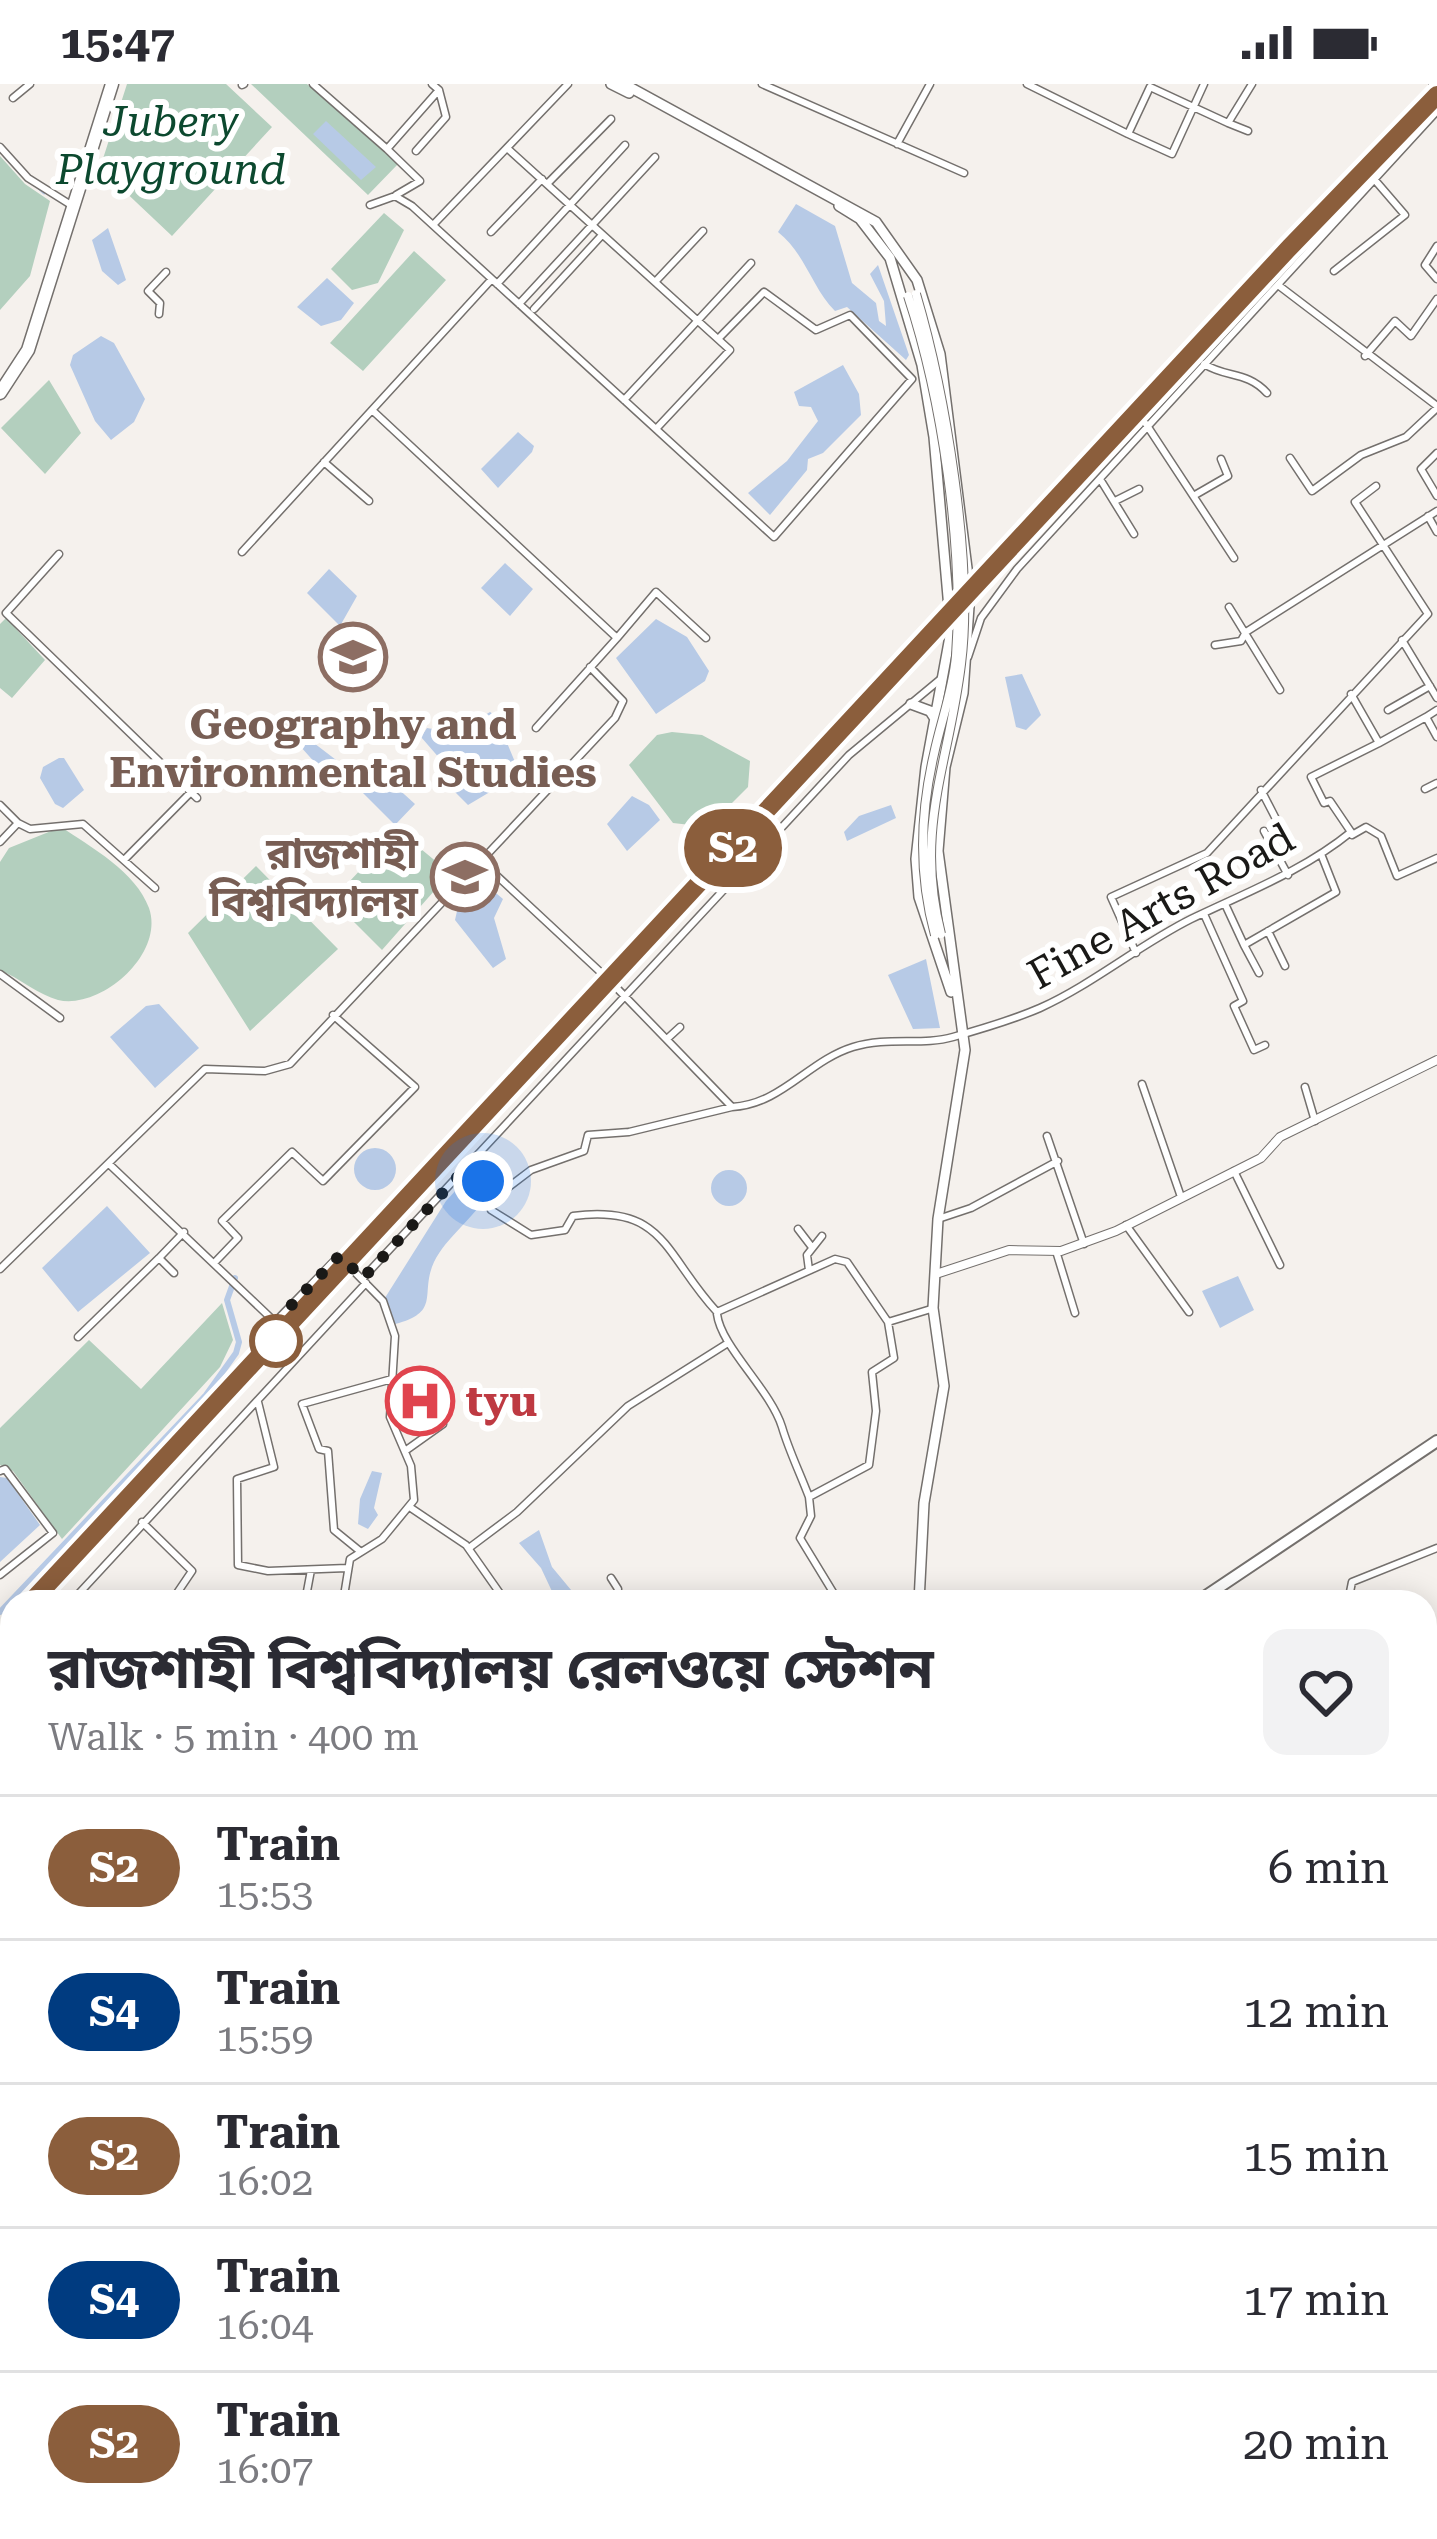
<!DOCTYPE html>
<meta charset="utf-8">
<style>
body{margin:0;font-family:"Roboto Serif","Noto Sans Bengali",serif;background:#f2f2f3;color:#2b2b33;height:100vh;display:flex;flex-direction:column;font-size:45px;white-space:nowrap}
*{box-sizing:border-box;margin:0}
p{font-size:39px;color:#7c7c81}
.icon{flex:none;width:66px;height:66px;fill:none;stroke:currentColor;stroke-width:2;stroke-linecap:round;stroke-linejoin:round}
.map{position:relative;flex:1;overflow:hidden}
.drawer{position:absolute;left:0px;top:1506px;width:1437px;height:951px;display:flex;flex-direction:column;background:#fff;border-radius:36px 36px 0 0;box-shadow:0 6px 30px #0003}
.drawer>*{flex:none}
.badge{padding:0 24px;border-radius:39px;font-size:42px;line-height:78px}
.you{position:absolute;width:60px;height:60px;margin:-30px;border:9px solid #fff;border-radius:50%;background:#1a73e8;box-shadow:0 0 0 18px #1a73e833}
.map>.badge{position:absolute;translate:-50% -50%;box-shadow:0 0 0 6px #fff}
.round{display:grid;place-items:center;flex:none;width:126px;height:126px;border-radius:24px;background:#f2f2f3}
.overview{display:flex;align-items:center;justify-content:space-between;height:204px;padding:0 48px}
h1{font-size:57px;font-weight:700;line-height:90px}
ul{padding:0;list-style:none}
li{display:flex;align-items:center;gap:36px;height:144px;padding:0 48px;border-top:3px solid #e1e1e2}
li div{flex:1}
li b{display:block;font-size:45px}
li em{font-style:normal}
li .badge{min-width:132px;font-weight:700;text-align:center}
.status{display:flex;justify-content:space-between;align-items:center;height:84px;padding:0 60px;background:#fff;direction:ltr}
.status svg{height:33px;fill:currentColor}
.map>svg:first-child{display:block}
.green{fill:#b3cfbe}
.water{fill:#b7cae6}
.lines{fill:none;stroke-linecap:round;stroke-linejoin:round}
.stream{stroke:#b7cae6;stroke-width:3}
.canal{stroke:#b7cae6;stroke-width:6}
.minor-casing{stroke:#74706d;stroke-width:9}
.tertiary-casing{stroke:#74706d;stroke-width:10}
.secondary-casing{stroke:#74706d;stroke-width:12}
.primary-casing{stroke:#74706d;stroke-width:14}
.trunk-casing{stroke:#74706d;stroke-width:15}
.minor{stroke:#fff;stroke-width:6}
.tertiary{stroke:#fff;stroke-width:8}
.secondary{stroke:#fff;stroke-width:9}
.primary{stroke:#fff;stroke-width:10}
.trunk{stroke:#fff;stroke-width:12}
.rail-casing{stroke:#7a7774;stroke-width:8}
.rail{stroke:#fff;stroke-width:3;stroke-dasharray:9;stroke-linecap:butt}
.tertiary-bridge-casing{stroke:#74706d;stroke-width:10;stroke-linecap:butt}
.tertiary-bridge{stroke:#fff;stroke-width:8}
.line-casing{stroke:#fff;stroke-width:27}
.line{stroke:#8b5e3c;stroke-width:18}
.walk{stroke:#1a1917;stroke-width:12;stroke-dasharray:0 21.6}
.stop-dot{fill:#fff;stroke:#8b5e3c;stroke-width:6}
.labels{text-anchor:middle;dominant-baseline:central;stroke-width:12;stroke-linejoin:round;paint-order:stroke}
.park-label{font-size:42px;font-style:italic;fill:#0c492f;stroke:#fff}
.education-label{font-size:42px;font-weight:bold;fill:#785e54;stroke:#fff}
.street-label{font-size:42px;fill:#1a1917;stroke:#fff}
.health-label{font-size:42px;font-weight:bold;fill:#be3a42;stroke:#fff;text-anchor:start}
</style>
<div class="status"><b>15:47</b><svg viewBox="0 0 49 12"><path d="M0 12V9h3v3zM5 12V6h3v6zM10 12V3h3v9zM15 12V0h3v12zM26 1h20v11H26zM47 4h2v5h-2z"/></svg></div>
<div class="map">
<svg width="1437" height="2455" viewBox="0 0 1437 2455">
<rect width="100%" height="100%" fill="#f5f1ed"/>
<path class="green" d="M127 0H226L272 43 172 152 100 84Z
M251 0H307L398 80 368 111Z
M0 72 25 100 50 117 30 192 0 226Z
M384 129 404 146 378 199 352 206 331 185Z
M414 167 446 196 363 287 330 259Z
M49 296 81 349 45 390 1 344Z
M6 534 45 576 12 614 0 604V540Z
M672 648 702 651 750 677 748 703 708 743 673 739 629 681 657 651Z
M61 743C91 763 136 788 149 824 165 870 101 926 58 916 39 911 19 894 0 886V778L9 764Z
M398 746 450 789 382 866 332 816Z
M256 782 338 865 250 947 188 849Z
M222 1219 233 1256 220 1283 62 1455 13 1387 0 1381V1344L89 1256 141 1305Z"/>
<path class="water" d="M326 37 376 83 361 96 313 50Z
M796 120 835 142 852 199 876 219 879 237 886 242 884 217 870 190 878 181 909 271 906 276 847 223 835 227C812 204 805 169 778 148Z
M108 144 126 196 118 201 102 187 92 156Z
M327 194 354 219 341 236 321 242 297 223Z
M101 252 114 259 145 315 134 338 111 356 95 337 70 281 73 271Z
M843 281 859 310 861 331 823 369 808 375 807 386 770 431 748 409 787 377 818 337 811 323 799 322 794 308Z
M518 348 534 362 532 368 498 404 481 385Z
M505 479 533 505 510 532 481 504Z
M329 485 357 512 340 542 307 509Z
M656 535 687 553 709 587 705 597 656 630 616 574Z
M1022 590 1041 631 1026 646 1016 643 1005 593Z
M490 628 505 638V654L520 690 468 721 447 700 451 675 441 676 421 653 427 644 455 649Z
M306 653 344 682 347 688 335 701 300 662Z
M59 674H64L84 706 63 724 55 720 40 694 43 683Z
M373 682 415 720 395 741 356 702Z
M632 712 649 721 660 736 627 767 607 740Z
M891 721 896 734 847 757 844 748 859 732Z
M478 794 503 815 494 834 506 875 493 884 455 836 462 805Z
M926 875 940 944 913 945 888 891Z
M159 920 199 964 155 1004 110 953 146 922Z
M354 1085a21 21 0 1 1 42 0a21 21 0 1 1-42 0Z
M711 1104a18 18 0 1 1 36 0a18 18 0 1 1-36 0Z
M467 1094 487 1110C473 1136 447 1152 434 1178 419 1211 443 1229 391 1241L383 1217 446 1117Z
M107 1122 150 1169 78 1228 42 1184Z
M1238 1192 1254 1226 1220 1244 1202 1207Z
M372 1387 382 1389 374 1424 378 1431 368 1445 358 1440 360 1415Z
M0 1393 7 1394 40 1441 0 1478Z
M539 1446 552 1483 581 1518H557L541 1484 519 1459Z"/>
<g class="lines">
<path class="stream" d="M5 73 44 109"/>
<path class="canal" d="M0 1528 206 1311 236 1269 239 1258 227 1216 235 1194"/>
<defs>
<path id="minor" d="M313 0 387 65 439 6 432 0
M762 0 964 89
M1027 0 1128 50
M1204 0 1172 70 1128 50 1150 3 1228 39 1252 0
M242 1 244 0
M13 14 30 0
M1228 39 1248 47
M897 60 930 0
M0 63 28 94 71 121
M507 64 730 266 656 345
M387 65 420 97 396 111
M416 67 446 33 439 6
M547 100 611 35
M370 121 395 112 412 122 774 453 912 295 850 231 816 246 764 208 718 255
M433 141 568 0
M491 148 542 95
M1437 162 1425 181 1437 195
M1334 187 1405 131 1374 95
M655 198 703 147
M497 200 625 61
M1278 201 1437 322
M519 220 655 73
M534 225 602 151
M159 230 160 219 148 207 166 188
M1365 272 1395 237 1411 252 1437 215
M1204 280C1226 294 1247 287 1267 309
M624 316 751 179
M372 326 617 554 536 644
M1146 340 1234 474
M1437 369 1421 385 1437 412
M1290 374 1312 407 1361 371 1406 353 1437 324
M324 378 369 417
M1100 395 1134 450
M1195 411 1228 392 1221 375
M1115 417 1139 405
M1428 432 1437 448
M242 468 491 196
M59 470 6 529 197 714
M1229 523 1280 606
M617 554 656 508 706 554
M1402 556 1437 614
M1215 561 1241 557 1246 548 1437 427
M968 573 981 534 1017 485 1437 27
M1388 626 1430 602
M1437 626 1426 633 1437 653
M1379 659 1426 633
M1425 705 1437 699
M1261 706 1276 735
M0 721 18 739 0 758
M18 739 30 745 83 740 155 804
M1264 747 1288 791
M1352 751 1366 743 1381 752 1397 792 1437 774
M124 776 191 708
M481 777 615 634 623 617 590 583
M1225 820 1244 861 1336 808 1321 770
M1204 830 1243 917 1234 922 1254 966 1265 961
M1268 847 1285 882
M1244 861 1259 889
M1136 869 1111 813 1207 769 1428 530 1355 418 1376 402
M0 890 60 934
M668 954 680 943
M1142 1000 1180 1110
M1305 1003 1315 1037
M1047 1052 1084 1160
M109 1080 275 1238 339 1172 383 1217 395 1252 390 1333 411 1382 414 1416 382 1455 350 1475 343 1518
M468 1082 483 1097 491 1126 531 1151 565 1146 573 1132C666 1120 664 1171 717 1228L835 1175 847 1178 888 1238 931 1225
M1234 1087 1280 1181
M489 1118 531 1086 584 1067 588 1051 629 1048 732 1023
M938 1135 971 1124 1058 1077
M1126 1141 1189 1228
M798 1145 811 1162
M1056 1167 1075 1229
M216 1177 238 1154 222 1137 292 1068 323 1097 415 1003 333 931
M0 1185 205 985 265 987 290 980 481 777 610 897 732 1023C782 1020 808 977 853 963 888 952 922 962 953 953 978 946 1017 934 1040 924 1093 900 1139 861 1191 835 1247 808 1303 787 1351 748L1330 717 1324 719 1311 693 1379 659 1351 610
M809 1186 807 1171 822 1152
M174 1189 159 1174 184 1148
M363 1194 849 671 943 593
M717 1230C721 1263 770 1305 782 1343 789 1367 800 1389 809 1413L869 1381 876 1327 872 1288 894 1274 888 1238
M78 1253 159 1174
M258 1318 274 1383 237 1395 238 1481 268 1487 347 1484
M405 1367 443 1340
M0 1387 5 1385 53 1449 0 1491
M809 1413 811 1432 800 1454 839 1518
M411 1424 466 1461 506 1518
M142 1438 192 1487 171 1518
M469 1464 517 1428 628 1322 728 1259
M361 1468 334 1446 328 1367 319 1365 302 1320 392 1295
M611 1494 618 1505 615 1518
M71 1518 366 1199
M305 1518 311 1486
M1348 1518 1352 1498 1437 1464
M0 1594 12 1582
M0 1684 12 1672
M1425 1750 1437 1747
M0 1907 12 1920
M0 1962 12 1954
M0 1984 12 2002
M0 2083 12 2051
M0 2170 12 2190
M1425 2302 1437 2304
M511 2445 516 2455
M940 2445 951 2455
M385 2455 400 2445
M1157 2455 1174 2445"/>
<path id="tertiary" d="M939 1189 1009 1166 1061 1167 1116 1147 1261 1074 1280 1053 1437 976"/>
<path id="secondary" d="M611 0 629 9
M624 0 876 138 917 196 940 270 970 508 963 609 945 683 938 767 965 966 938 1135 933 1224 944 1302 924 1419 919 1518
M1434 0 1437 3
M839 122 860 135 890 174 922 281 934 353 951 547 926 683 916 775 919 813 951 908
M911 620 930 627 937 638
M1046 2445 1051 2455"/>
<path id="primary" d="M1197 1518 1437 1357
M0 2152 12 2146
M0 2160 12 2155"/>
<path id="trunk" d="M0 309 28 266 112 0"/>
</defs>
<use href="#minor" class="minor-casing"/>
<use href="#tertiary" class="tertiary-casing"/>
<use href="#secondary" class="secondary-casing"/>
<use href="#primary" class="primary-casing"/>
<use href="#trunk" class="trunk-casing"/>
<use href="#minor" class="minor"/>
<use href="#tertiary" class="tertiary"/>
<use href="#secondary" class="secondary"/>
<use href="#primary" class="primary"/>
<use href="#trunk" class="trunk"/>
<defs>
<path id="rail" d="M31 1518 1354 95 1437 11
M0 1552 12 1539"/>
</defs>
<use href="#rail" class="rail-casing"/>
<use href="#rail" class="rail"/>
<defs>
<path id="tertiary-bridge" d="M916 210C945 308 974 478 961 580 949 680 914 745 941 850
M908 212C942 315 964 463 956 572 953 606 941 637 934 670 920 730 919 793 935 851"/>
</defs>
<use href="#tertiary-bridge" class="tertiary-bridge-casing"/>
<use href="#tertiary-bridge" class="tertiary-bridge"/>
</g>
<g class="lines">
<defs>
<path id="line" d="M31 1518 1290 163 1437 11"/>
</defs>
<use href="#line" class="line-casing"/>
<use href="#line" class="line"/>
<path class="walk" d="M276 1257 275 1238 339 1172 363 1194 468 1082 483 1097"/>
</g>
<defs>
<symbol id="university-ring" viewBox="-11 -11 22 22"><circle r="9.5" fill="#fff" stroke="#8d6e63" stroke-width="1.5"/><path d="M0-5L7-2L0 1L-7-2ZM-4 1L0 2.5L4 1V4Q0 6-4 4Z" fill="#8d6e63"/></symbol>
<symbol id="hospital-ring" viewBox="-11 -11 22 22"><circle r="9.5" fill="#fff" stroke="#e0444e" stroke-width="1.5"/><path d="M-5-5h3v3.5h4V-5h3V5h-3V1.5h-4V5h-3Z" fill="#e0444e"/></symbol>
</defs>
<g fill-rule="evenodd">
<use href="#university-ring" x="315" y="535" width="76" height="76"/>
<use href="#university-ring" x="427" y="755" width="76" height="76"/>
<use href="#hospital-ring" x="382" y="1279" width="76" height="76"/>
</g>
<circle class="stop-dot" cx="276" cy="1257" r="24"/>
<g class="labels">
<g class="park-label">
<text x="171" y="37">Jubery<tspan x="171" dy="48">Playground</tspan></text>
</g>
<g class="education-label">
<text x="353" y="640">Geography and<tspan x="353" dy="48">Environmental Studies</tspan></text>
<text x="418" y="769" text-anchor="end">রাজশাহী<tspan x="418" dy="48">বিশ্ববিদ্যালয়</tspan></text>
</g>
<g class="street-label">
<text transform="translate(1161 822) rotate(-29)">Fine Arts Road</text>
</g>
<g class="health-label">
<text x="466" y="1317">tyu</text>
</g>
</g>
</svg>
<div class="you" style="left:483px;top:1097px"></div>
<b class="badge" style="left:733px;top:764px;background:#8b5e3c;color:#fff">S2</b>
<section class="drawer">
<div class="overview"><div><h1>রাজশাহী বিশ্ববিদ্যালয় রেলওয়ে স্টেশন</h1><p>Walk · 5 min · 400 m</p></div><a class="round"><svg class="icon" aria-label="heart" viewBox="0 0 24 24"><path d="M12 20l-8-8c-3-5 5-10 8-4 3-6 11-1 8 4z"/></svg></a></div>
<ul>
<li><span class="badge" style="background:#8b5e3c;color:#fff">S2</span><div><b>Train</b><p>15:53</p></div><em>6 min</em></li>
<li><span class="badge" style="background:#003b80;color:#fff">S4</span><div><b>Train</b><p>15:59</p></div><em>12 min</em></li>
<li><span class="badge" style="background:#8b5e3c;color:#fff">S2</span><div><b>Train</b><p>16:02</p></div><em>15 min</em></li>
<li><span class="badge" style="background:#003b80;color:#fff">S4</span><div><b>Train</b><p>16:04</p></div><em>17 min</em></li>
<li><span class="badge" style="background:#8b5e3c;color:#fff">S2</span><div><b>Train</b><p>16:07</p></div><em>20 min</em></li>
</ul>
</section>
</div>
